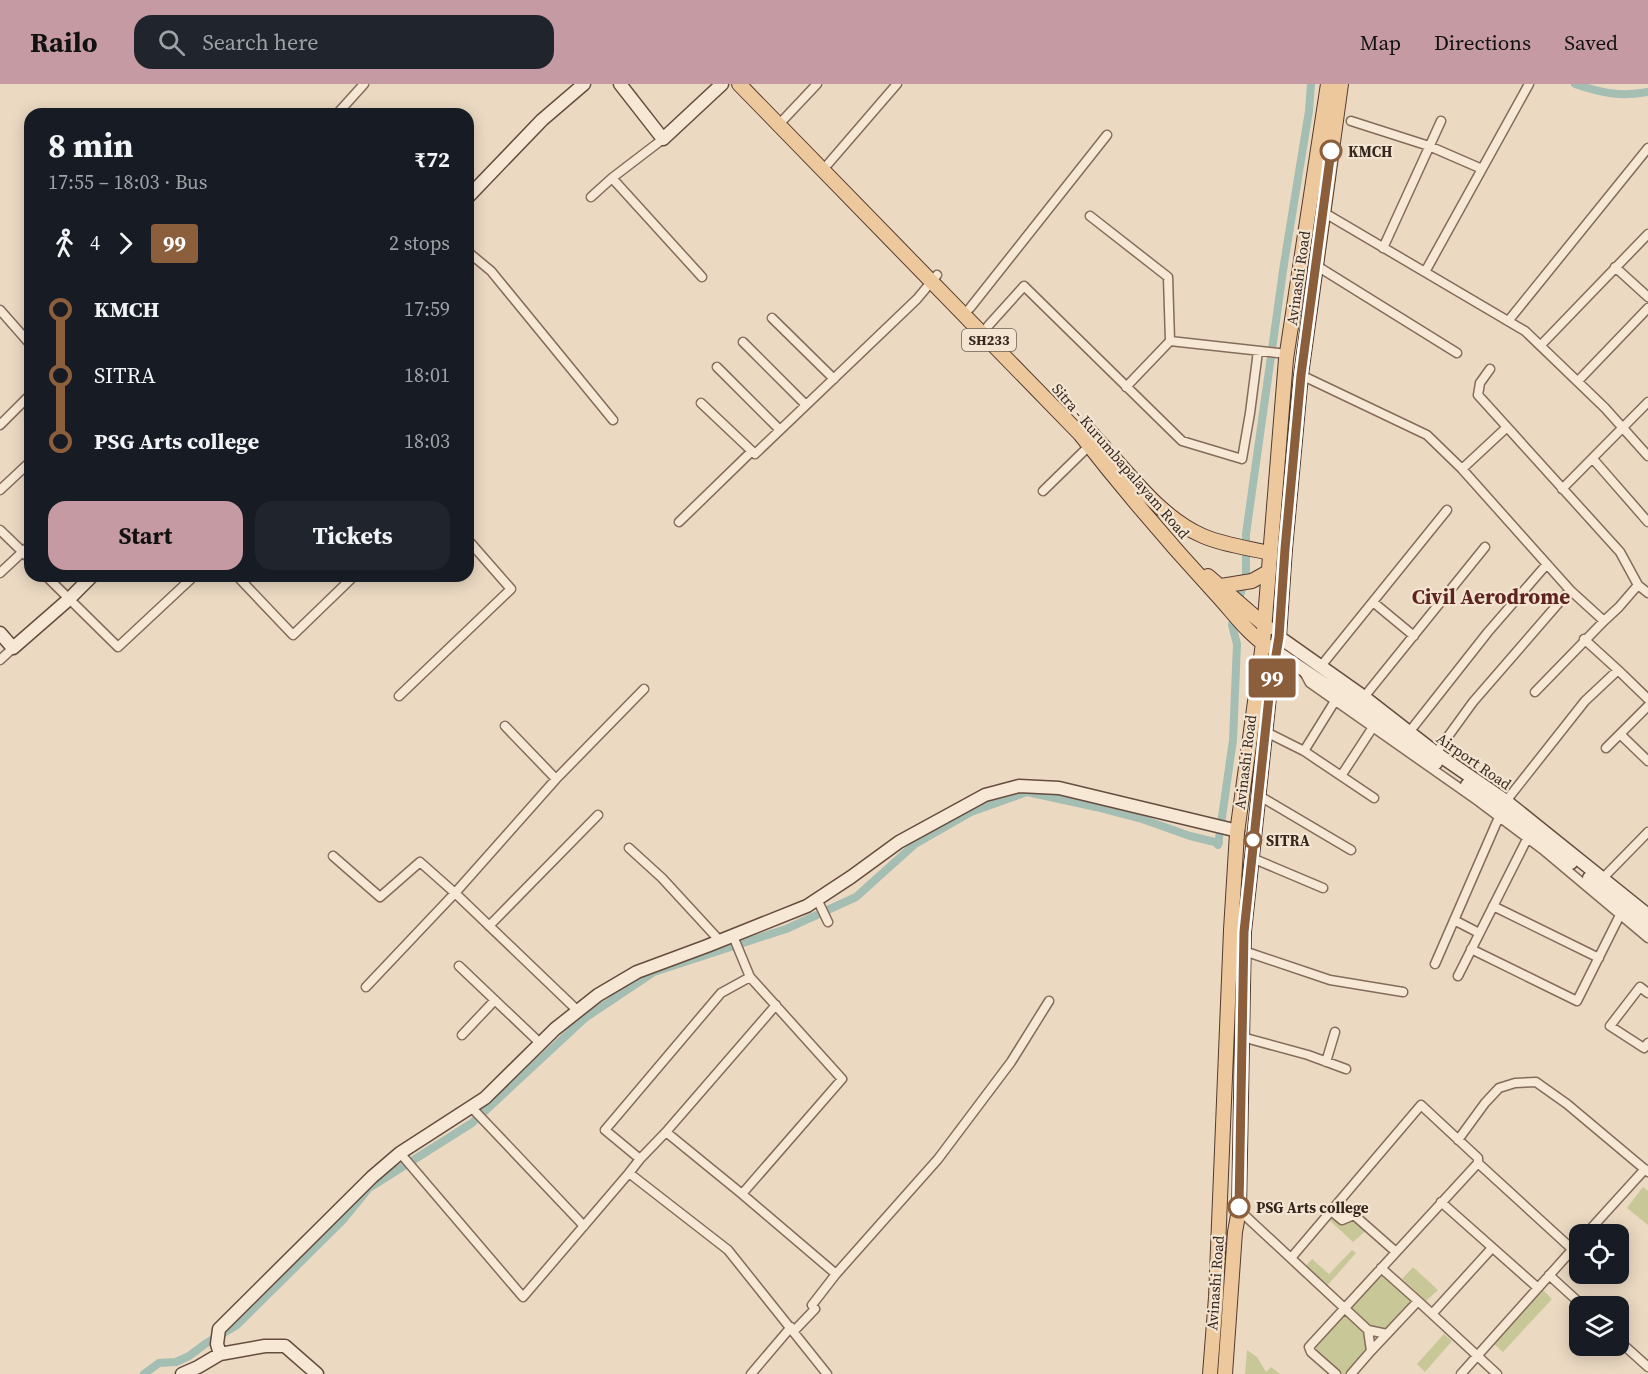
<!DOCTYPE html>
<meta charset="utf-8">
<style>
body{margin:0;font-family:"Source Serif 4",serif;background:#20242c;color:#f1f3f6;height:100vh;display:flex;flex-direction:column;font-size:22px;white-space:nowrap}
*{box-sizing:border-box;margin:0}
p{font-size:20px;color:#9ea1a6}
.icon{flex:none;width:33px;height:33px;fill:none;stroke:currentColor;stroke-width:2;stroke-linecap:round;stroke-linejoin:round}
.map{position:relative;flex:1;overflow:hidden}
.side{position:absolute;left:24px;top:24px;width:450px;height:474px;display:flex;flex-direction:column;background:#171b24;border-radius:18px;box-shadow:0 3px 15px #0003}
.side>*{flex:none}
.badge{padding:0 12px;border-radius:4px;font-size:21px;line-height:39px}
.tools{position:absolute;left:1569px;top:1140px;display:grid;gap:12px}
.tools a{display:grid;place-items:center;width:60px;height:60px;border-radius:12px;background:#171b24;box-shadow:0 3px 15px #0003;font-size:30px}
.map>.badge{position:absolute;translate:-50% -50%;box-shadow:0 0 0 3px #fff}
.legs{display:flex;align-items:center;gap:9px;height:66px;padding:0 24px;font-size:20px}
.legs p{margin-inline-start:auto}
.head{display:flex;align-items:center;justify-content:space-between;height:102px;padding:0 24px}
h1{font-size:33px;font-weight:700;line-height:45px}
.button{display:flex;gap:12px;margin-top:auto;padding:12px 24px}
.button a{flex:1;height:69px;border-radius:18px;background:#c59aa2;color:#111;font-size:24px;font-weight:700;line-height:69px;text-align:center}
.button a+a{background:#20242c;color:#f1f3f6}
ul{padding:0 24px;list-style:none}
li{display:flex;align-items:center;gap:21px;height:66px;font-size:22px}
li i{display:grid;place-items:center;width:9px;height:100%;margin:0 8px;background:currentColor}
li i::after{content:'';width:15px;height:15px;margin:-8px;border:4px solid;border-radius:50%;background:#171b24}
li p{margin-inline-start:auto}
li:first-child i{background:linear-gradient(#0000 50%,currentColor 0)}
li:last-child i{background:linear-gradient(currentColor 50%,#0000 0)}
header{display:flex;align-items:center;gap:36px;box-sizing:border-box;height:84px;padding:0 30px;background:#c59aa2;color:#111}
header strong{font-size:28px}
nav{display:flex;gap:33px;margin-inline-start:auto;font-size:21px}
.search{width:420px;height:54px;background:#20242c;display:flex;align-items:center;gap:15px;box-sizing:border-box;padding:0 21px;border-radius:18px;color:#9ea1a6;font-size:22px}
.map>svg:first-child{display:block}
.green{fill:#c8c797}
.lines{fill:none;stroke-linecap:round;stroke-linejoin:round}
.canal{stroke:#a4beb3;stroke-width:8}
.street-casing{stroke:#846b5a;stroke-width:11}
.secondary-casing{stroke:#664c3e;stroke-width:15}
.primary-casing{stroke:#523a2f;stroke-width:16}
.street{stroke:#f7e8d5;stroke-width:8}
.secondary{stroke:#f7e8d5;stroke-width:12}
.primary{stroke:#edc89c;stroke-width:14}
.line-1-casing{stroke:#fff;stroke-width:14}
.line-1{stroke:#8b5e3c;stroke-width:9}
.stop-1-dot{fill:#fff;stroke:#8b5e3c;stroke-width:3}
.labels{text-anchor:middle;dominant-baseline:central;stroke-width:4.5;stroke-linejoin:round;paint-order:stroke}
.shield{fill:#f3e5d1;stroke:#6e5f54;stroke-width:1.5}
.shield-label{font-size:14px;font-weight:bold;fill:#35261e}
.stop-label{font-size:15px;font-weight:bold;fill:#35261e;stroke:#f3e5d1;text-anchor:start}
.street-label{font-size:15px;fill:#35261e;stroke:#f3e5d1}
.district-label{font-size:21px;font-weight:bold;fill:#5f2420;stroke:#f3e5d1}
</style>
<header>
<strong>Railo</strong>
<div class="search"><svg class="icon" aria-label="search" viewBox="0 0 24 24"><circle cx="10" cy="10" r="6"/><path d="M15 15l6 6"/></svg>Search here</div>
<nav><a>Map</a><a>Directions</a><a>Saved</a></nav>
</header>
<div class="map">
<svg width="1648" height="1290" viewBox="0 0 1648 1290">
<rect width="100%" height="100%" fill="#ebd9c2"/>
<path class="green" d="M1643 1103 1648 1107V1141L1627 1124Z
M1331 1130 1351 1133 1367 1146 1353 1158 1327 1134Z
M1352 1166 1356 1169 1326 1203 1305 1183 1312 1175 1329 1190Z
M1413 1183 1438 1206 1426 1217 1402 1195Z
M1380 1188 1412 1216 1384 1246 1369 1244 1348 1225Z
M1543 1206 1552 1215 1503 1268 1494 1260Z
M1344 1229 1365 1247 1368 1267 1347 1290H1340L1311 1264Z
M1444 1250 1452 1257 1425 1288 1417 1280Z
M1247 1266 1257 1273 1266 1288 1271 1283 1280 1290H1245Z"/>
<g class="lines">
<path class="canal" d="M1575 0C1601 9 1621 13 1648 8
M1218 761 1233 656 1237 560 1232 541 1246 490V450L1284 180 1309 27 1311 0
M144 1290 159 1279 176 1278 189 1272 205 1260 237 1241 343 1136 369 1104 472 1039 585 934 654 888 786 845 856 813 915 760 971 728 1027 708 1096 723 1142 735 1190 752 1219 759"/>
<defs>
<path id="street" d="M337 30 364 0
M784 35 817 0
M1351 37 1429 62 1482 85
M663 55 612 94 702 193
M828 80 897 0
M591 113 612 94
M1323 128 1525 247 1605 324 1648 372
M1090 132 1168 193 1170 257 1126 303
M1383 164 1441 37
M468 168 491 187 613 336
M1317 182 1457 269
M1615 183 1648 213
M1425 188 1529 0
M970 224 1107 51
M0 226 30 260
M772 234 834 295
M1509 236 1648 64
M988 242 1024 202 1182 357 1242 375 1250 329 1258 267
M1170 257 1287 270
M743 258 806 321
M1541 261 1648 150
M717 283 780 346
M1490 285 1480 299 1478 311 1620 468 1638 501
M1301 291 1427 351 1462 385 1506 344
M1578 297 1648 224
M701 319 755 370 917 215 937 191
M0 341 30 311
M1593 375 1648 438
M1462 385 1570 506
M1562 405 1648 318
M0 406 30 378
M1043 407 1089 362
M679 438 752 367
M0 446 30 475
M0 489 30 461
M46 492 118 563 194 492
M237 492 293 551 354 492
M1373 518 1414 552
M1584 555 1618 586
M0 576 13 564
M1321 582 1447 426
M1304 588 1310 599 1478 717 1542 765 1648 854
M1535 608 1604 537
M399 612 511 505 468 456
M1364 613 1485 463
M505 642 556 695 455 809 578 927
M1410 647 1488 548 1547 480
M1266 648 1304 667 1374 714
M1620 650 1648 677
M1606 664 1648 622
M1304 667 1335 617
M1436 669 1473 618 1570 506 1604 537 1619 523 1638 501 1648 509
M1341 692 1373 643
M556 695 644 605
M1258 711 1351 766
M1506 717 1585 617 1618 586 1648 615
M629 764 662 794 720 857
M333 772 380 813 420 778 455 809 366 903
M1252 774 1323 804
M1603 794 1648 748
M817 815 828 838
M1493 822 1599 874
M1454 836 1479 849
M489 842 598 731
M733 852 750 893 842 995 742 1110 666 1048 776 921
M1471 865 1577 917 1620 831
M1244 867 1330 896 1403 908
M1435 880 1499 733
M459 882 540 959
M1458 892 1527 755
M1648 909 1640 903 1610 942 1644 964 1648 959
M462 951 495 916
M1242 953 1308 971 1346 985
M1326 978 1335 948
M472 1024 584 1142
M666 1048 640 1075 605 1046 721 909 750 893
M1458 1056 1485 1019 1499 1004 1515 999 1536 998 1567 1020 1648 1088
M400 1069 523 1213 629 1089
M640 1075 629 1089 728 1166 827 1290
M1478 1079 1572 1165
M742 1110 836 1190 812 1221 815 1225 794 1247
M1441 1118 1538 1204
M1239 1126 1368 1246 1371 1267 1351 1290
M1330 1126 1342 1136 1354 1131 1396 1168
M1586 1150 1645 1085
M1291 1174 1421 1021 1478 1074V1079L1309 1263 1311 1268 1336 1290
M1381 1184 1418 1217
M836 1190 938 1075 1011 978 1049 917
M1549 1191 1583 1222
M1432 1230 1492 1164
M1368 1246 1387 1250 1418 1217 1497 1290
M1618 1256 1648 1283
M1371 1267 1387 1250
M751 1290 791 1243
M1461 1290 1580 1157"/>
<path id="secondary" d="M620 0 663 55 722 0
M468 113 542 36 584 0
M0 549 13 564 68 516 92 492
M1279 553 1364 613 1436 669 1506 717 1648 831
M1277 568 1326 601 1436 679
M1467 701 1571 779
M1589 794 1648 843
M220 1270 217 1260 219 1245 372 1093 400 1069 485 1014 555 945 598 911 637 888 707 862 807 822 851 793 899 758 985 711 1019 702 1059 704 1238 747
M182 1290 198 1283 220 1270 265 1262H285L317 1290"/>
<path id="primary" d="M739 0 1080 350C1123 405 1169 459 1216 510 1232 527 1247 549 1267 562
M1085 342 1104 363 1115 385
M1113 373C1139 402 1166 436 1203 452 1224 461 1248 464 1270 469
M1208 492 1268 544
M1221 502 1252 497 1268 488
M1210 1290 1216 1213 1231 846 1237 749 1263 559 1286 275 1328 0
M1225 1290 1235 1148 1239 1126 1244 848 1269 613 1279 553 1285 465 1301 291 1341 0"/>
</defs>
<use href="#street" class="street-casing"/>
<use href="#secondary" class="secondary-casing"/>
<use href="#primary" class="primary-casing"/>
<use href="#street" class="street"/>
<use href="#secondary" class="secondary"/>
<use href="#primary" class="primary"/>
</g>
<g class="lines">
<defs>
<path id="line-1" d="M1239 1123 1244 848 1269 613 1279 553 1285 465 1301 291 1331 67"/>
</defs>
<use href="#line-1" class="line-1-casing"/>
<use href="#line-1" class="line-1"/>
</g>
<g class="stop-1-dot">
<circle cx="1331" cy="67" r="10"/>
<circle cx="1253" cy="756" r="8"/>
<circle cx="1239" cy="1123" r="10"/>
</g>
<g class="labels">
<rect class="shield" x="962" y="245" width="54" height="22" rx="4.5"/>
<g class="shield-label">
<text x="989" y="256">SH233</text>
</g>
<g class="stop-label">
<text x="1348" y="67">KMCH</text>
<text x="1266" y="756">SITRA</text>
<text x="1256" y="1123">PSG Arts college</text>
</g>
<g class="street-label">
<text transform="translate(1298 194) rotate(-82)">Avinashi Road</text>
<text transform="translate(1121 377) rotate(49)">Sitra - Kurumbapalayam Road</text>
<text transform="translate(1474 677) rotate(35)">Airport Road</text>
<text transform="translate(1245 678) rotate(-83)">Avinashi Road</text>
<text transform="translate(1215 1199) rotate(-86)">Avinashi Road</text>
</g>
<g class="district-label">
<text x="1491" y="512">Civil Aerodrome</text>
</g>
</g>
</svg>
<div class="tools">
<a><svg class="icon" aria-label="locate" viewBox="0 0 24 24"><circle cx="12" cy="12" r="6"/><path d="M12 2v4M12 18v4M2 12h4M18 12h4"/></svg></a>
<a><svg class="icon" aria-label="layers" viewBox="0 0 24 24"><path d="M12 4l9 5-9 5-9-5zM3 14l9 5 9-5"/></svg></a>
</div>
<b class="badge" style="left:1272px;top:594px;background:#8b5e3c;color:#fff">99</b>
<section class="side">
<div class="head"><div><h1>8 min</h1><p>17:55 – 18:03 · Bus</p></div><b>₹72</b></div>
<div class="legs"><svg class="icon" aria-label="walk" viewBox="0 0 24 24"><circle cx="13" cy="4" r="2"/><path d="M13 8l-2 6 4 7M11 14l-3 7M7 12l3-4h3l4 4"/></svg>4<svg class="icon" aria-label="forward" viewBox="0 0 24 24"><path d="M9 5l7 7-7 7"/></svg><b class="badge" style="background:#8b5e3c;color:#fff">99</b><p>2 stops</p></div>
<ul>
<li><i style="color:#8b5e3c"></i><b>KMCH</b><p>17:59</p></li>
<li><i style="color:#8b5e3c"></i><span>SITRA</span><p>18:01</p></li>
<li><i style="color:#8b5e3c"></i><b>PSG Arts college</b><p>18:03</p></li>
</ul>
<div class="button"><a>Start</a><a>Tickets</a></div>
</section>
</div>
